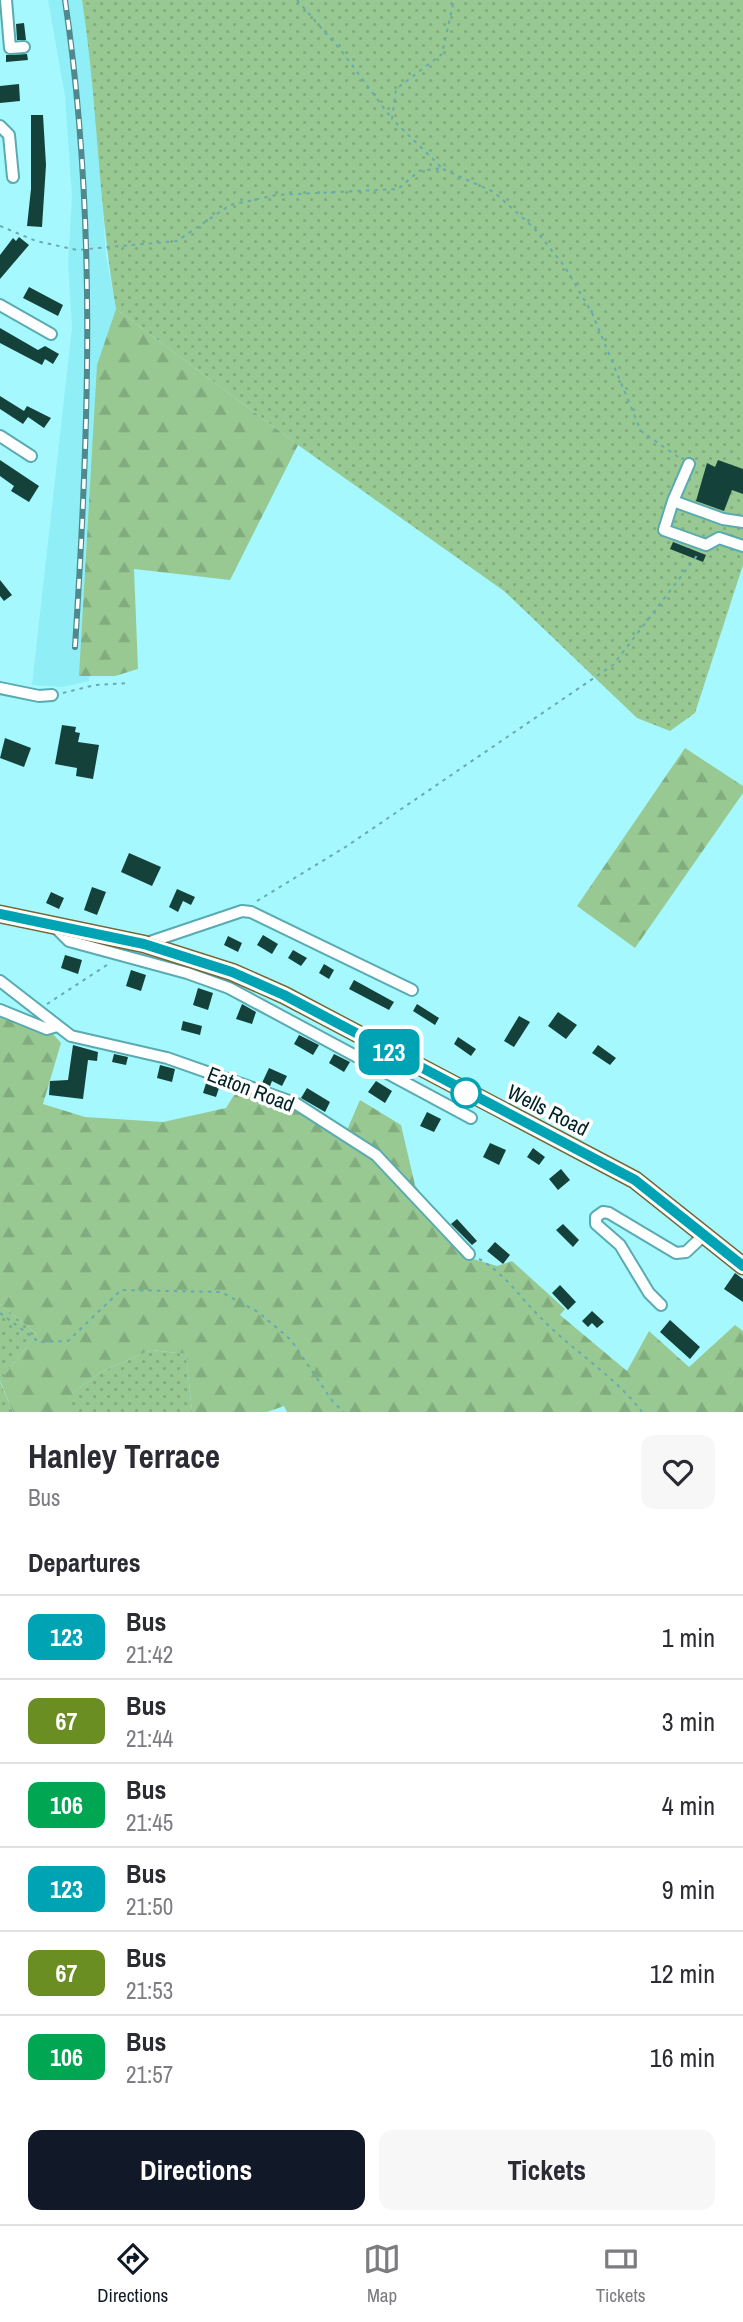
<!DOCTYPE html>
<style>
body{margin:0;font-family:"Archivo Narrow",sans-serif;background:#f7f7f7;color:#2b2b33;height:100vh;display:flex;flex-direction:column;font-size:26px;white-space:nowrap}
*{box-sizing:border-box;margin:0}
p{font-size:23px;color:#7c7c81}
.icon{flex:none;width:38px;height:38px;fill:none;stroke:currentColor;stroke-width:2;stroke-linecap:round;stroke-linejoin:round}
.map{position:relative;height:1412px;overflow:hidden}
.drawer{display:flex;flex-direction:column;background:#fff;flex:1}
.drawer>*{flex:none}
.badge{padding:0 14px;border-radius:10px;font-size:24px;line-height:46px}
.map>.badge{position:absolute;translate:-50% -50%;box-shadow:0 0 0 4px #fff}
h2{padding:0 28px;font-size:26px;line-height:63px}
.round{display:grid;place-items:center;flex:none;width:74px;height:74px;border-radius:14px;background:#f7f7f7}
.summary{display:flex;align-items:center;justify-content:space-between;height:119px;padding:0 28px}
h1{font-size:33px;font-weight:800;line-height:52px}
.action{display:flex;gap:14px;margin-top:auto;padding:14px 28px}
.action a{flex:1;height:80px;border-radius:14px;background:#111827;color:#fff;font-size:28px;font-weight:800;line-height:80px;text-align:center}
.action a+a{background:#f7f7f7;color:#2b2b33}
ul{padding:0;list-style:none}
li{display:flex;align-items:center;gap:21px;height:84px;padding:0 28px;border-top:2px solid #e1e1e2}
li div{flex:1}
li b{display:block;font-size:26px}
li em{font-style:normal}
li .badge{min-width:77px;font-weight:700;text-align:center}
.tabs{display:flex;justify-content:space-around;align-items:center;height:98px;border-top:2px solid #e1e1e2;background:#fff;font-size:19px;color:#7c7c81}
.tabs a{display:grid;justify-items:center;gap:4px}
.tabs .on{color:#111827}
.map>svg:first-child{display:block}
.built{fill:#90eff6}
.green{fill:url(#green-dots)}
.forest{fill:url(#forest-firs)}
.building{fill:#15413b}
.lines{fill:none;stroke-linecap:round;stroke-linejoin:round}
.minor-casing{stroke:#59abb1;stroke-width:14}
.highway-casing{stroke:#73683a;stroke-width:19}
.path{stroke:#69aab0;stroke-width:2;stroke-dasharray:3.5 5;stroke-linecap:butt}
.minor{stroke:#fff;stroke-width:10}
.highway{stroke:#b18d45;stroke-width:16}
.rail-casing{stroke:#4f898e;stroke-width:6}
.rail{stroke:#fff;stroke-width:3.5;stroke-dasharray:10;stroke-linecap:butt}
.line-casing{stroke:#fff;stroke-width:16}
.line{stroke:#00a3b4;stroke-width:10}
.stop-dot{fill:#fff;stroke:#00a3b4;stroke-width:3.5}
.labels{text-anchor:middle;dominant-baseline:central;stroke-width:7;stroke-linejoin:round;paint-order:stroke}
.street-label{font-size:21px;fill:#002326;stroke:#fff}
</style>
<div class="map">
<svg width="743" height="1412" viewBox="0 0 743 1412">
<defs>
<pattern id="green-dots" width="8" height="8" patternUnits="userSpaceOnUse" patternTransform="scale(1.75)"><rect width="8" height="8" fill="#98c992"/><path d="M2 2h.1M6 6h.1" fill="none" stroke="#81ac7e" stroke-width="1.8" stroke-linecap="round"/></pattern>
<pattern id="forest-firs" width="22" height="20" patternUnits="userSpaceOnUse" patternTransform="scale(1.75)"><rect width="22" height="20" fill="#98c992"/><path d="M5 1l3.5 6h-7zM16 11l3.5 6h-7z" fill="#81ac7e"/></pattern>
</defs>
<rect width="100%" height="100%" fill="#a6f8ff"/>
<path class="built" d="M48 0H82L93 70 106 256 116 309 89 681 63 687 32 685 72 327 68 263 72 197 65 96Z"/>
<path class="green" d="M82 0H743V565L695 713 670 731 637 718 504 591 298 445 116 309C98 207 98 103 82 0Z
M0 1304 37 1334 0 1381Z
M151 1350 186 1354 192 1412H72V1393L101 1372Z
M0 1382 13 1412H0Z"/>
<path class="forest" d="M116 309 298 445 230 580 134 569 138 669 115 676H79L97 365Z
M685 748 743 786V793L635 948 577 906Z
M0 1005 43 1023 61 1043 43 1104 85 1117 163 1122 226 1108 244 1079 317 1111 347 1130 360 1100 401 1125 415 1185 463 1256 497 1266 512 1261 565 1309 560 1315 627 1371 649 1331 689 1367 735 1325 743 1331V1412H287L284 1406 267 1412H192L186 1354 151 1350 101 1372 72 1393V1412H13L0 1381 37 1334 0 1304Z"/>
<path class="building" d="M24 23 26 40H17L16 24Z
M27 54 28 60 6 62V55Z
M19 84 20 101 0 103V86Z
M31 115H43L46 165 42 227 27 226 31 189Z
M19 237 29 245 0 279V255L13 238 16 241Z
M29 287 63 305 58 316 23 298Z
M0 328 38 350 45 346 59 354 53 364 45 359 42 365 0 343Z
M0 396 24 411 27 406 51 418 44 428 28 417 23 424 0 409Z
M0 460 39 486 29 502 11 491 14 486 0 476Z
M718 460 743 469V494L732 490 724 511 696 501 707 463 715 467Z
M673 542 706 555 703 562 670 549Z
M0 580 12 595 4 601 0 596Z
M62 725 76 727 75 732 80 733 78 742 99 745 93 779 76 776 77 768 55 764Z
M5 738 31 748 24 767 0 758Z
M129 853 161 867 152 886 121 872Z
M92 887 106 892 97 915 84 910Z
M177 889 195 897 191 905 183 901 178 912 169 907Z
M51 892 64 898 59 909 46 903Z
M263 935 278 944 272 954 257 945Z
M228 936 242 943 238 952 224 945Z
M293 950 307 958 301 966 288 958Z
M65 955 82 960 78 974 61 968Z
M324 964 334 970 329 979 319 973Z
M131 970 146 975 141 991 126 986Z
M354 980 394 1002 389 1010 349 989Z
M198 988 213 993 208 1010 193 1005Z
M242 1004 256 1012 252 1024 236 1019Z
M417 1004 439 1018 435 1025 413 1011Z
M558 1012 577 1025 566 1039 548 1026Z
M519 1016 530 1022 514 1047 504 1041Z
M183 1021 202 1026 200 1035 181 1030Z
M299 1035 319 1045 313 1055 294 1044Z
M458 1037 476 1049 471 1056 454 1044Z
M73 1045 98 1052 97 1061 88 1060 83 1099 49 1095 50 1081 68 1080Z
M598 1045 616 1058 610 1065 592 1053Z
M114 1054 128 1057 126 1065 112 1062Z
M334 1054 350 1062 344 1072 329 1063Z
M160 1065 175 1069 172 1082 157 1078Z
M269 1068 287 1076 282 1086 272 1081 270 1086 262 1083Z
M207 1080 220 1085 216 1097 203 1093Z
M376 1081 392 1091 385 1103 368 1092Z
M307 1088 330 1102 325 1112 301 1098Z
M427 1112 441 1119 434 1132 420 1126Z
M490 1143 506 1150 499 1165 483 1157Z
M533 1148 545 1157 539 1165 527 1157Z
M561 1169 570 1180 558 1190 549 1179Z
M457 1219 477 1241 472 1245 451 1224Z
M563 1224 579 1240 573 1247 556 1230Z
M495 1242 510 1255 503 1264 487 1251Z
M735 1273 743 1279V1302L724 1289Z
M560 1285 576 1302 568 1310 552 1293Z
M592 1311 604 1322 597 1328 592 1323 588 1327 582 1321Z
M670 1320 700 1347 690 1359 660 1332Z"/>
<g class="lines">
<defs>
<path id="minor" d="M6 0 10 48 24 47
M0 126 9 135 13 177
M0 305 51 334
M0 436 31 456
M689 464 673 501 723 519 743 522
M673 501 664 530 706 545 719 538 743 546
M0 688 39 696 52 695
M55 927 69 941 187 973 229 988 471 1118
M144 944 242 911 251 912 412 990
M0 981 71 1036 167 1058 295 1103 376 1155 469 1254
M0 1010 47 1029 57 1026
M661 1305 649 1293 620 1245 596 1224V1217L603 1212 609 1213 676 1253 686 1252 704 1235"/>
<path id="highway" d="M0 914 144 944 232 972 284 995 635 1180 743 1266"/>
</defs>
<use href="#minor" class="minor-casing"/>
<use href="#highway" class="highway-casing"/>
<path class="path" d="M297 0 343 53 392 119
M443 169 494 192 534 228 565 267 592 313 641 431 681 459
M0 226 36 241 77 250 177 241 230 205 276 195 398 189 419 171 442 168 392 119 396 89 442 54 454 0
M63 693 95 685 130 683
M257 901 347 846 613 665 699 553
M47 1004 110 963
M479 1259C505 1273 521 1299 542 1319 573 1351 615 1376 642 1412
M0 1313 39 1342 68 1341 121 1290 221 1292 258 1312 291 1340 333 1402 344 1412"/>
<use href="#minor" class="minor"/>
<use href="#highway" class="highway"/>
<defs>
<path id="rail" d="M65 0C97 215 89 431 75 647"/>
</defs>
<use href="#rail" class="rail-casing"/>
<use href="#rail" class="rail"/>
</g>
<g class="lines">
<defs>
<path id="line" d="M0 914 144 944 232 972 284 995 635 1180 743 1266"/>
</defs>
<use href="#line" class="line-casing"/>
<use href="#line" class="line"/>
</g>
<circle class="stop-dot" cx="466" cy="1093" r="14"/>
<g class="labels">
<g class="street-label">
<text transform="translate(251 1089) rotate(21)">Eaton Road</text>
<text transform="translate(548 1110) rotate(27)">Wells Road</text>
</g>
</g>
</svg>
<b class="badge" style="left:389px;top:1052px;background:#00a3b4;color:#fff">123</b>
</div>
<section class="drawer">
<div class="summary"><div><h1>Hanley Terrace</h1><p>Bus</p></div><a class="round"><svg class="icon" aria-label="heart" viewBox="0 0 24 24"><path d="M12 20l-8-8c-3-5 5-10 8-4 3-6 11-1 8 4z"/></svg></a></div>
<h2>Departures</h2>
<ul>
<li><span class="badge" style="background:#00a3b4;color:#fff">123</span><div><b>Bus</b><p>21:42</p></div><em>1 min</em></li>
<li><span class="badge" style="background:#6b8e23;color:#fff">67</span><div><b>Bus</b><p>21:44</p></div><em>3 min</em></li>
<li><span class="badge" style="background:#00a651;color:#fff">106</span><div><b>Bus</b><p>21:45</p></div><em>4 min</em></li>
<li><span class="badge" style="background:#00a3b4;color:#fff">123</span><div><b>Bus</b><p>21:50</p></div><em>9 min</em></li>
<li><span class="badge" style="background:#6b8e23;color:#fff">67</span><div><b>Bus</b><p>21:53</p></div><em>12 min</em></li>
<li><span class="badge" style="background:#00a651;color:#fff">106</span><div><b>Bus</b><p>21:57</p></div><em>16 min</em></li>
</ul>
<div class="action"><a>Directions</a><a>Tickets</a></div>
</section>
<nav class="tabs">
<a class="on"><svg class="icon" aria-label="directions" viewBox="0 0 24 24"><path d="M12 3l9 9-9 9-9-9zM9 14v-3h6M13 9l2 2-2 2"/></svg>Directions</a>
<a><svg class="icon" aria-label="map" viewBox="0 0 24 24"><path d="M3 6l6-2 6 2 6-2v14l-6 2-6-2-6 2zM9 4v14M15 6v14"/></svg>Map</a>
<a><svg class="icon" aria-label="tickets" viewBox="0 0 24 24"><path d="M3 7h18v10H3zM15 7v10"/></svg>Tickets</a>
</nav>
